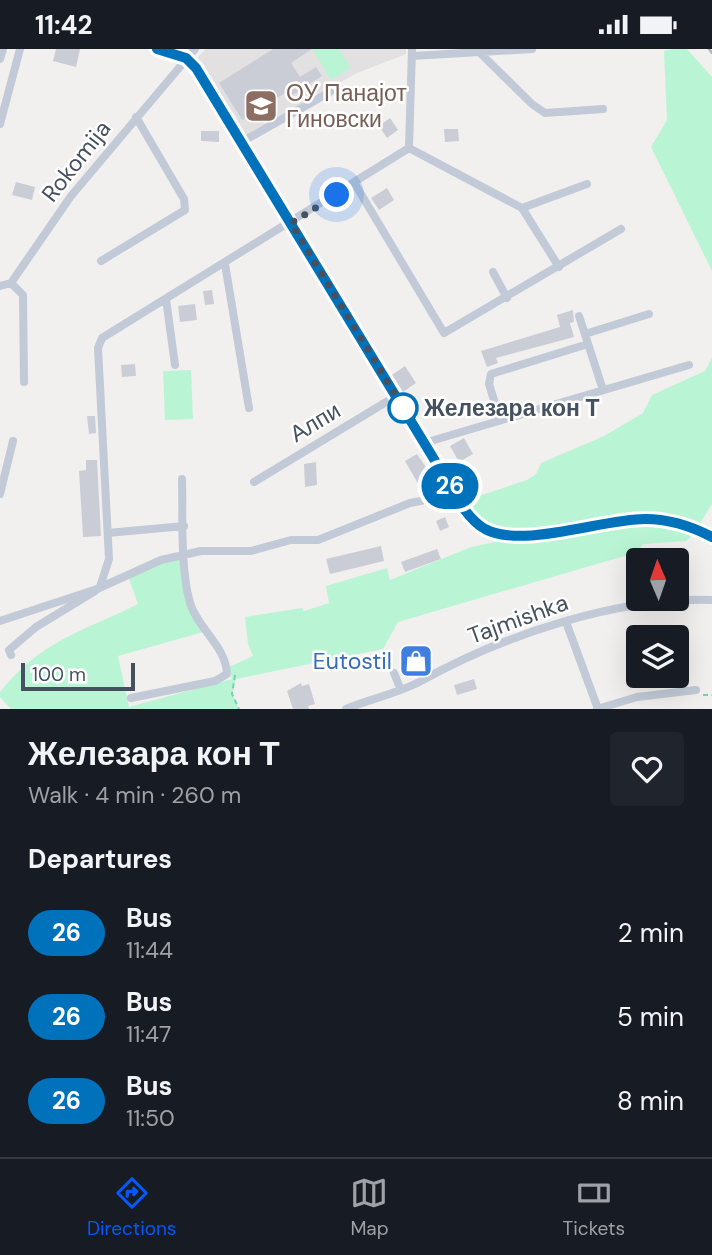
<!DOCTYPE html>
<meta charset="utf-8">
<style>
body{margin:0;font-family:"DM Sans",sans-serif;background:#20242c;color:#f1f3f6;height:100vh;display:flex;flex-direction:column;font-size:26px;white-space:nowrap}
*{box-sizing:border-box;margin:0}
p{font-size:23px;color:#9ea1a6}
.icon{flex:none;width:38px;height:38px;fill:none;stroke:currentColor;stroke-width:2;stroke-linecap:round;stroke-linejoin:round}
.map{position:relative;height:660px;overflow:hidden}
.drawer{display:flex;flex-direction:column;background:#171b24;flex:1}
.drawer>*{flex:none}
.badge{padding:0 14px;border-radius:23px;font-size:24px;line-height:46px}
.needle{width:46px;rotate:358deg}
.buttons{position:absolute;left:626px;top:499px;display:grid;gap:14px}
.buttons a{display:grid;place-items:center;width:63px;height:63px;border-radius:7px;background:#171b24;box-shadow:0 7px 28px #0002;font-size:35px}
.scale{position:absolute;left:21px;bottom:18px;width:114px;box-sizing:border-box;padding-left:7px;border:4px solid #45515f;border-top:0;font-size:19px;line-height:24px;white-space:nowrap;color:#45515f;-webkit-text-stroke:5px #fff;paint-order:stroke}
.you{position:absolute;width:35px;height:35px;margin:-18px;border:5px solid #fff;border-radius:50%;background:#1a73e8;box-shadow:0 0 0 10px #1a73e833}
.map>.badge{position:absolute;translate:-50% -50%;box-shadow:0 0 0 4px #fff}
h2{padding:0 28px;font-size:26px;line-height:63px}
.round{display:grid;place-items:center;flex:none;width:74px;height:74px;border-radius:7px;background:#20242c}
.head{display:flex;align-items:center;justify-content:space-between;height:119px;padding:0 28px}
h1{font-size:33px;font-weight:700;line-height:52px}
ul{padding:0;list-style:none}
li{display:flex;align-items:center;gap:21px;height:84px;padding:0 28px}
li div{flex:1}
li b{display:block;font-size:26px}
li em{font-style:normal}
li .badge{min-width:77px;font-weight:700;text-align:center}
.status{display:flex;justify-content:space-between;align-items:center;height:49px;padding:0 35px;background:#171b24;direction:ltr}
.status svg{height:19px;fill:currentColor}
.tabs{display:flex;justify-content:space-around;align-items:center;height:98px;border-top:2px solid #363941;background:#171b24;font-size:19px;color:#9ea1a6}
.tabs a{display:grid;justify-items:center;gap:4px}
.tabs .active{color:#0359f9}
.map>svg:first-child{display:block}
.education{fill:#e3e0e1}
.green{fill:#b9f5d5}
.building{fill:#cbcdd6}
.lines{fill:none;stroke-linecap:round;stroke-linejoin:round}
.path{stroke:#6cd7ab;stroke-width:2;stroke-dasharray:5 3.5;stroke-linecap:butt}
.minor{stroke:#c1cad6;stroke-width:8}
.rail{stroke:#b1b4bb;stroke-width:2.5}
.line-casing{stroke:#fff;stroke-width:16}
.line{stroke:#0072bc;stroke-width:10}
.walk{stroke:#45515f;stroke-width:7;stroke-dasharray:0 12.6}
.stop-dot{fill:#fff;stroke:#0072bc;stroke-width:3.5}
.labels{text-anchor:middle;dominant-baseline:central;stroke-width:5;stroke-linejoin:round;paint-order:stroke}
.education-label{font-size:23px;fill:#785e54;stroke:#fff;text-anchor:start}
.street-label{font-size:23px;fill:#45515f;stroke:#fff}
.stop-label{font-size:23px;font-weight:bold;fill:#45515f;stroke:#fff;text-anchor:start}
.shop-label{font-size:23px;fill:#366cbe;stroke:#fff;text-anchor:end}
</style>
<div class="status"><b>11:42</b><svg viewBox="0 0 49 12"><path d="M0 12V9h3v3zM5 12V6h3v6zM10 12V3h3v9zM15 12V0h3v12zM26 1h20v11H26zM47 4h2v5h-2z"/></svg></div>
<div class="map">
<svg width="712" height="660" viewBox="0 0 712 660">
<rect width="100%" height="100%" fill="#f2efef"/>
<path class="education" d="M206 0H406V5L355 25 243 90 196 10Z"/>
<path class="green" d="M312 0H339L351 19 331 31Z
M673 0H687L712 28V222L651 98 667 71 664 2Z
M712 309V455L699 476C636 444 570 485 504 479 487 475 475 466 467 451L527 431 536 425 541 414 604 387 643 364 652 346 705 322Z
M191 321 193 370 165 371 163 322Z
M630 477H662L694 485 686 492 643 495 638 503 398 573 383 600 236 630 232 645 239 660H11L0 648V643C41 591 82 583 138 555L127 524 183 506 189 549 207 582 118 607 129 658 232 630 229 618 253 607 248 595 245 568 302 559 304 562 329 554 326 537 387 519 390 531 471 498 500 492 548 491Z"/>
<path class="building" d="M56 0H80L76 18 53 12Z
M273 0H312L291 14 300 28 316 18 322 27 288 49 285 44 242 71 219 34Z
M390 69 398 81 387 89 379 77Z
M444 80H458L459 92 445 93Z
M201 82H219V93L201 92Z
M16 133 35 138 32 151 12 146Z
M387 139 394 151 379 161 371 149Z
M212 241 214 255 205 256 203 242Z
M195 255 197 271 180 273 178 257Z
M573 261 574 273 570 274 574 288 496 309 498 314 487 318 481 302 560 278 557 266Z
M135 315 136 327 122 328 121 316Z
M405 317 416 334 403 343 392 326Z
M87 367H95L96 384 89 385Z
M464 389 473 405 459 413 450 397Z
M417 405 440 439 432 443 424 445 405 412Z
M86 411H97L101 487 83 488 79 422 86 421Z
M316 413 317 436 305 438 304 415Z
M445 468 449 478 440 482 436 472Z
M381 497 384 512 330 525 326 510Z
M437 500 441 510 405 523 401 513Z
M534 558 538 572 529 575 525 561Z
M474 630 477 640 457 646 454 636Z
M301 634 302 637 309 635 315 655 308 657 309 660H293L287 642Z"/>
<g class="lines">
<path class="path" d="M235 626 232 645 239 660
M703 646H712"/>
<path class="minor" d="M157 0 186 9 196 19 440 420C452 439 464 468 485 480 522 501 602 470 645 470 669 470 691 477 712 488
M480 4 532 55 545 64 603 60
M412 7 532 0
M0 10 3 0
M0 75 20 0
M240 94 330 43
M409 99 522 159 587 135
M409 99 412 0
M355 135 444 284 621 180
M522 159 559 218
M101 212 185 161 184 150 136 68
M225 215 249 359
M493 223 507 249
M11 234 23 246 24 333
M0 237 11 234 71 147 195 0
M166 250 175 316
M579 267 603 341
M585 285 649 265
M500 371 489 335 491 325 588 295
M424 394 689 316
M254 433 396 347
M0 445 13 392
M108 484 184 477
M100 538 109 510 98 299 102 289 409 99
M0 572 97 540 161 511 201 502H251L291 491H318L410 454 456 445
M566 573 598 660
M11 606 9 601 36 578 95 542
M394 624 400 639
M131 649 215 632 227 625C226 597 198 580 190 554 180 518 183 468 182 430
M346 660C370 650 399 644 421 632 504 586 617 548 712 551
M597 660 637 648 696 641"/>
<path class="rail" d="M709 0 712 4"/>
</g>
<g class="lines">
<defs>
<path id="line" d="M157 0 186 9 196 19 440 420C452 439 464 468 485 480 522 500 602 470 645 470 669 470 691 477 712 488"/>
</defs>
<use href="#line" class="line-casing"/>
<use href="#line" class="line"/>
<path class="walk" d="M337 146 291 174 410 370 403 359"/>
</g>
<defs>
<symbol id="school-square" viewBox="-11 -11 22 22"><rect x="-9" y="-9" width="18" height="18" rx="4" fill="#8d6e63" stroke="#fff"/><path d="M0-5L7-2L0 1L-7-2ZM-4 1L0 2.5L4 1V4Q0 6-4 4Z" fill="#fff"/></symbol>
<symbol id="shop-square" viewBox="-11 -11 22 22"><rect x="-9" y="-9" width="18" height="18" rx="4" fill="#3f7fe0" stroke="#fff"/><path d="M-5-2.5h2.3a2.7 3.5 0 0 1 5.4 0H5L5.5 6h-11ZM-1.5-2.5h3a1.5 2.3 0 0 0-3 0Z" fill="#fff"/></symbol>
</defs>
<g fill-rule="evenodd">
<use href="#school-square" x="242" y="38" width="38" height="38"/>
<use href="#shop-square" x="397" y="593" width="38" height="38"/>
</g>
<circle class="stop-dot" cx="403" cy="359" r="14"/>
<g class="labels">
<g class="education-label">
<text x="286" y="44">ОУ Панајот<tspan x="286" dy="26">Гиновски</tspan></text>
</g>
<g class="street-label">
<text transform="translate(76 112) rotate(-52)">Rokomija</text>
<text transform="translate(315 373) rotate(-31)">Алпи</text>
<text transform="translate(518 570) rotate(-20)">Tajmishka</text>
</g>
<g class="stop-label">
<text x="424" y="359">Железара кон Т</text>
</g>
<g class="shop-label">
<text x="392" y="612">Eutostil</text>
</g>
</g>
</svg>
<div class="buttons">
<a><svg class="needle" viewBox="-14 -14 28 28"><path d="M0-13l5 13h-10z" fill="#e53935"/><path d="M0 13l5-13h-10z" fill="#9ea1a6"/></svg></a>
<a><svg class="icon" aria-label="layers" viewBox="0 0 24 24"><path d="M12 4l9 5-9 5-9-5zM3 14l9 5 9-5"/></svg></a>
</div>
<div class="scale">100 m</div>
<div class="you" style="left:337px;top:146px"></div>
<b class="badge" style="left:450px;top:437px;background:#0072bc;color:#fff">26</b>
</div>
<section class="drawer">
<div class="head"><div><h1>Железара кон Т</h1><p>Walk · 4 min · 260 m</p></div><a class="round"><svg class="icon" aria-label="heart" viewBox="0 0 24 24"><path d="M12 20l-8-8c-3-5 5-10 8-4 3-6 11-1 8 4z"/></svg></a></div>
<h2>Departures</h2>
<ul>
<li><span class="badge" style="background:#0072bc;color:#fff">26</span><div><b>Bus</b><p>11:44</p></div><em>2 min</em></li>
<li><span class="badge" style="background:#0072bc;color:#fff">26</span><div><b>Bus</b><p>11:47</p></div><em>5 min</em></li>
<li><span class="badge" style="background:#0072bc;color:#fff">26</span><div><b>Bus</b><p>11:50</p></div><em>8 min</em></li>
</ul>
</section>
<nav class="tabs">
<a class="active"><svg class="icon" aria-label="directions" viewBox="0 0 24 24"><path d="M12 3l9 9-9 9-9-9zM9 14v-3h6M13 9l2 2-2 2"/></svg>Directions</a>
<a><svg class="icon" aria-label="map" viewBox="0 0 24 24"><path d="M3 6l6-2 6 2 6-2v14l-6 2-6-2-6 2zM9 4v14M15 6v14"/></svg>Map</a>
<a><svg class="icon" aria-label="tickets" viewBox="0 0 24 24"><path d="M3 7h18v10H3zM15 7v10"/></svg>Tickets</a>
</nav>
